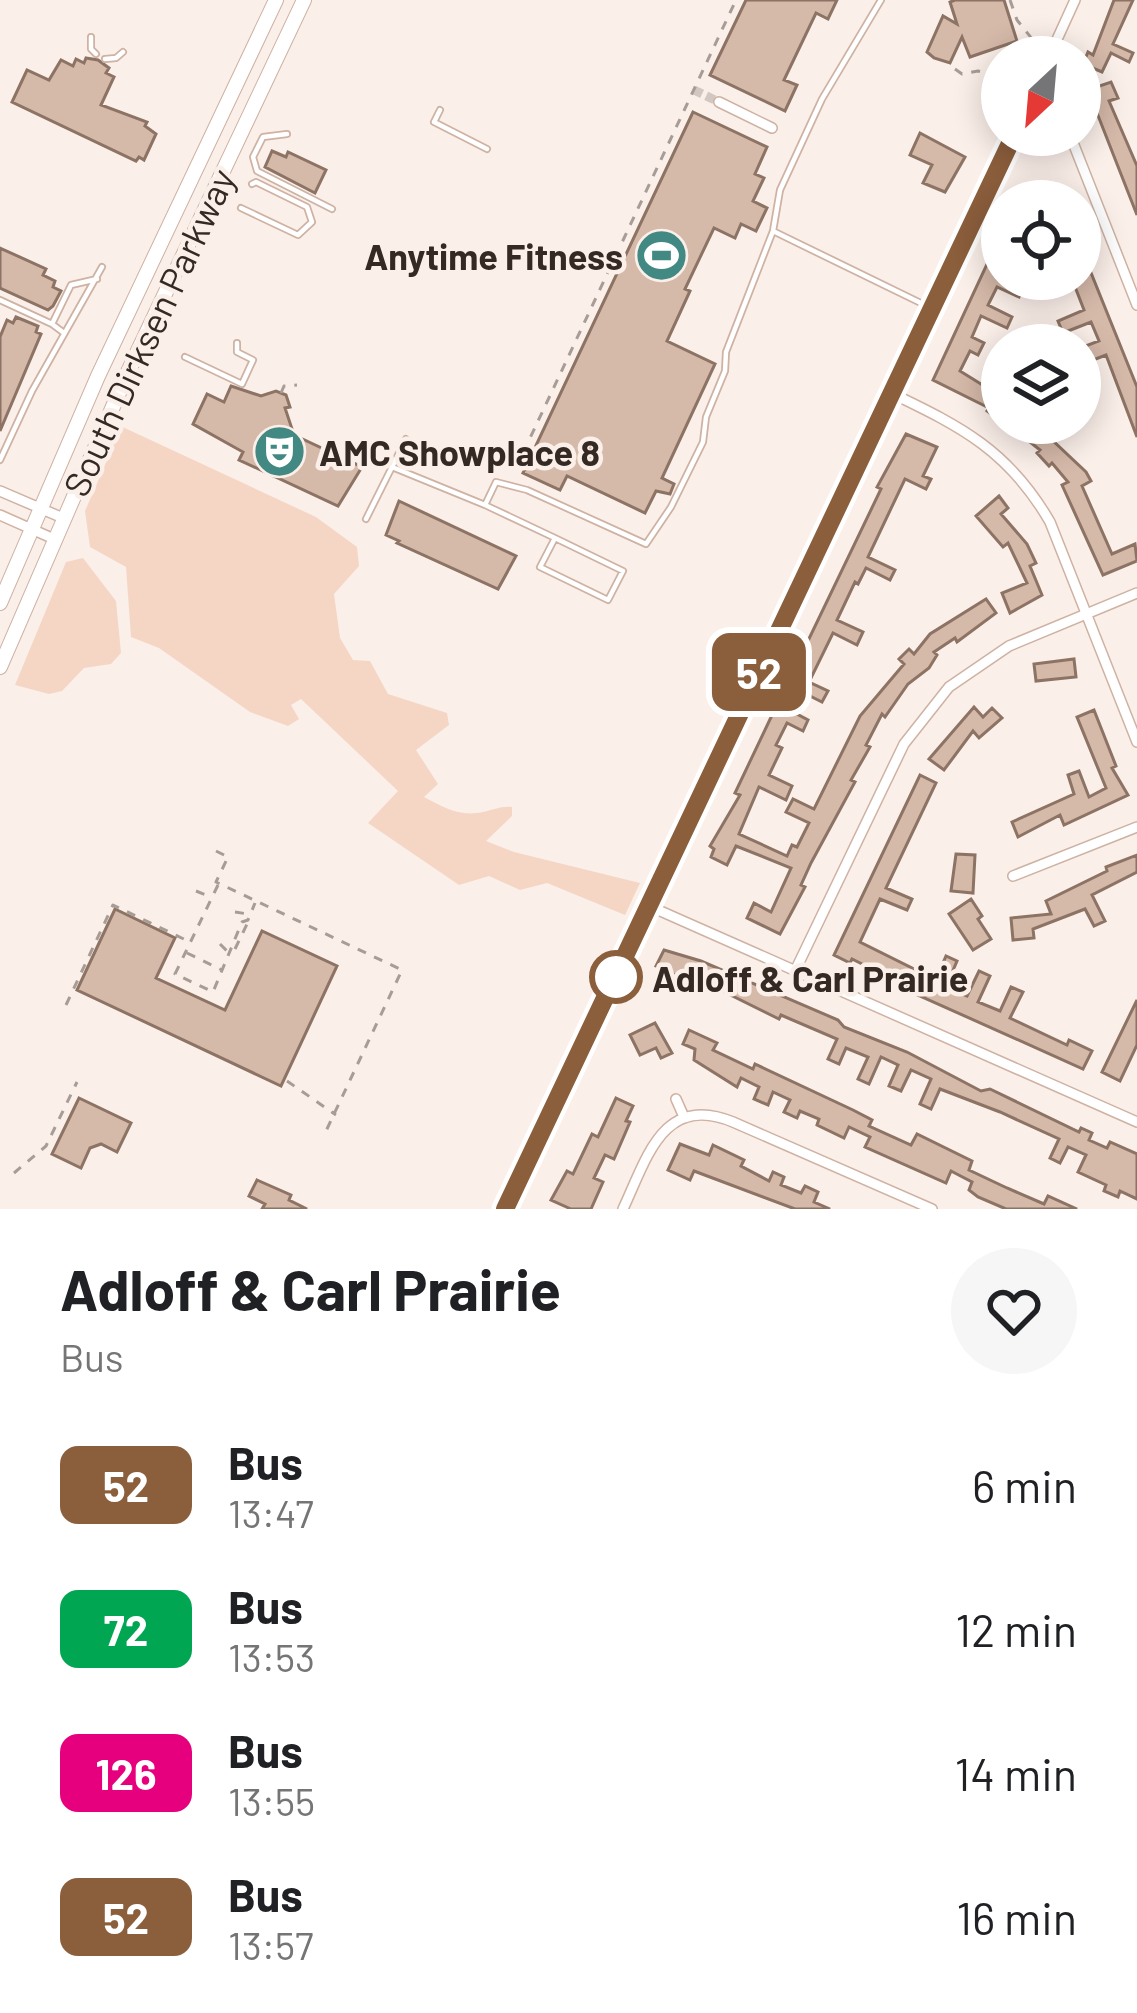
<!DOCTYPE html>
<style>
body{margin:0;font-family:Barlow,sans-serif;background:#f6f6f6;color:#202124;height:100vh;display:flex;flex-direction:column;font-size:45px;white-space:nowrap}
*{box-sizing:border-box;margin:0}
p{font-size:39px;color:#757577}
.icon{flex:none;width:66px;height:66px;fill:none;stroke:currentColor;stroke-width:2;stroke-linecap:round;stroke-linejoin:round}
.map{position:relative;height:1209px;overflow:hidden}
.drawer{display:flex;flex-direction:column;background:#fff;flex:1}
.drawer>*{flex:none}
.badge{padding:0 24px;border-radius:18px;font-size:42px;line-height:78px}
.needle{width:78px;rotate:206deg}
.fabs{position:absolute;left:981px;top:36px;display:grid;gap:24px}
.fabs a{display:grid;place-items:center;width:120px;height:120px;border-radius:50%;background:#fff;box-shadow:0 6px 30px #0003;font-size:60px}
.map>.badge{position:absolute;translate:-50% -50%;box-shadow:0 0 0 6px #fff}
.round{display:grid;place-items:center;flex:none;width:126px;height:126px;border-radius:63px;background:#f6f6f6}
.head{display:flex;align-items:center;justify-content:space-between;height:204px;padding:0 60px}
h1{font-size:57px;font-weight:700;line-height:90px}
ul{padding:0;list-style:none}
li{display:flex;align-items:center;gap:36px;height:144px;padding:0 60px}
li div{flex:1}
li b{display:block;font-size:45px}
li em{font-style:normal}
li .badge{min-width:132px;font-weight:700;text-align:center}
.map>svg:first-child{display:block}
.green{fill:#f5d6c5}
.building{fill:#d5b9a9;stroke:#8c7364;stroke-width:3}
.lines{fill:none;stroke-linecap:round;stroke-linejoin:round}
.street-tunnel{stroke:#d3c7c1;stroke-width:9;stroke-dasharray:9 4.5;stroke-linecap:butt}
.lane-casing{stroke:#ceb2a3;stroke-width:8}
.street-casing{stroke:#ceb2a3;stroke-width:12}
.secondary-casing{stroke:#ceb2a3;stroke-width:16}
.path{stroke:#a89c96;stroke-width:3;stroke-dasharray:9 9;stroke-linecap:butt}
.lane{stroke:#fff;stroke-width:4.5}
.street{stroke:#fff;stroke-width:9}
.secondary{stroke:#fff;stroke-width:14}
.line-casing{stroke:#fff;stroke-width:27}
.line{stroke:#8b5e3c;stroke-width:18}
.stop-dot{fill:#fff;stroke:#8b5e3c;stroke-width:6}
.labels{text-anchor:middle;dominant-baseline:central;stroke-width:9;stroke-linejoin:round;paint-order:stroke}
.poi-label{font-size:36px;font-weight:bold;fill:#342923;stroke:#fbefe9;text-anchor:end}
.street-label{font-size:36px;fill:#342923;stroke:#fbefe9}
.stop-label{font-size:36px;font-weight:bold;fill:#342923;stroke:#fbefe9;text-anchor:start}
</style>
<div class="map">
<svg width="1137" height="1209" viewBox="0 0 1137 1209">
<rect width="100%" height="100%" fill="#fbefe9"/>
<path class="green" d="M114 423 316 517 357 547 359 566 334 594 340 638 353 660 370 661 388 694 447 713 449 725 416 750 438 784 424 797C445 808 459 817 483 812 494 810 500 806 512 807V816L486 841 514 852 640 883 625 915 547 883 520 890 489 876 459 885 368 823 398 791 301 699 291 705 299 719 288 726 250 712 159 648 131 637 126 567 90 547 85 511 108 458 105 443Z
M83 558 116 601 121 653 111 664 84 668 62 691 49 694 15 685 66 562Z"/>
<path class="building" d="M746 0H837L828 19 816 13 784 80 797 85 785 111 710 75Z
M955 0H1004L1017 41 970 57 962 37 950 63 934 58 927 52 943 16 957 24 950 2Z
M1114 0H1133L1113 44 1133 53 1129 62 1111 53 1102 72 1083 64 1088 52 1093 55Z
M86 58 98 60 109 68 106 73 114 77 101 105 147 122 145 126 156 134 144 160 139 157 136 161 12 102 27 70 49 80 61 60 73 66 76 59 84 63Z
M1111 82 1118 98 1109 101 1137 166V215L1088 90Z
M693 112 767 147 755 174 764 178 753 201 767 208 756 231 741 224 735 238 714 228 685 289 690 291 667 341 715 364 662 478 674 484 670 494 656 491 645 513 567 476 560 490 523 473Z
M920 133 965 157 945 192 923 183 932 165 910 155Z
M272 151 286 157 288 152 326 170 315 193 265 167Z
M1002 232V279H1025L1024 286 1019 297 997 287 988 305 1012 317 1007 328 981 316 972 337 984 343 978 355 970 351 960 371 989 389 1002 373V422L987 411 989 408 933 380Z
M0 248 46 269 43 275 55 281 53 287 61 291 53 306 48 310 0 288Z
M1081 248 1137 387V437L1106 355 1080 365V348L1099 341 1091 322 1063 333 1058 321 1084 310 1072 279H1080Z
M16 317 38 326 36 332 41 334 0 431V337L7 320 13 323Z
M231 386 261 396 276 391 286 395 290 407 285 408 294 435 362 467 338 506 239 460 243 452 193 424 207 394 224 402Z
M1006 423H1034L1086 472 1091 481 1082 486 1112 554 1135 544 1137 561 1103 575 1062 485 1068 482 1052 463 1049 466 1037 453 1040 450Z
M906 434 937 447 923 476 931 479 926 489 905 479 868 557 895 570 890 580 866 568 858 584 855 582 837 620 863 632 857 645 833 633 809 682 828 691 822 702 806 694 797 714 808 720 803 731 787 723 776 745 782 748 769 775 792 786 786 800 759 787 739 834 787 856 792 845 797 847 809 823 786 812 793 799 814 809 860 716 904 664 899 659 909 649 914 654 930 634 986 599 996 613 957 642 955 638 934 652 937 655 929 668 908 684 885 717 882 714 866 745 870 747 851 780 855 782 811 863 801 885 805 887 780 934 747 918 754 903 771 912 791 868 736 846 727 865 711 857 714 849 710 846 740 795 735 793 773 713 784 691 789 693 798 674 793 672 881 489 877 487Z
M999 496 1008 508 1001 514 1027 544 1036 563 1030 566 1042 595 1010 613 1002 593 1027 583 1008 543 1003 547 976 516Z
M399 501 516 556 498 589 397 543 399 541 386 535Z
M1074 659 1076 677 1036 681 1034 664Z
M974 707 983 717 992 708 1002 718 979 738 973 731 944 770 929 759Z
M1094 710 1116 766 1112 768 1128 795 1064 825 1060 815 1018 837 1012 822 1074 794 1068 775 1079 771 1089 797 1106 788 1077 717Z
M920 775 936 783 886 888 912 899 907 910 880 899 860 942 914 969 912 974 934 984 946 956 957 961 946 987 967 996 979 971 990 976 978 1002 1000 1011 1011 987 1023 992 1010 1018 1067 1045 1069 1040 1092 1051 1083 1069 900 987 902 984 852 959 850 963 834 955Z
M956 854 975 855 973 893 951 891Z
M1137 855V872L1092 895 1105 921 1094 926 1085 909 1033 929 1034 938 1013 940 1011 918 1051 914 1046 901 1107 871 1106 867Z
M971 899 982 916 978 919 991 939 973 950 949 914Z
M115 909 175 938 156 978 225 1010 262 931 337 966 281 1086 77 990Z
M664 950 701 961 838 1020 844 1027 907 1052 981 1091 990 1089 1079 1132 1081 1128 1092 1133 1089 1140 1107 1148 1110 1142 1137 1154V1199L1120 1191 1118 1197 1104 1191 1106 1185 1078 1172 1086 1155 1068 1147 1060 1163 1050 1158 1059 1139 1000 1112 940 1089 931 1109 920 1104 931 1079 911 1070 901 1091 889 1086 898 1065 881 1057 869 1084 858 1079 868 1057 846 1048 839 1064 828 1059 837 1039 781 1015 779 1019 688 974 685 979 656 966Z
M1137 1000V1045L1120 1081 1102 1072Z
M655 1023 672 1053 661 1058 656 1048 640 1055 630 1035Z
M689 1030 717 1043 713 1050 753 1069 755 1064 853 1110 872 1120 869 1126 911 1145 917 1134 972 1161 969 1170 1007 1188 1044 1204 1048 1196 1077 1209H1006L978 1197 969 1190 972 1182 951 1171 946 1183 865 1147 870 1137 849 1127 844 1138 817 1125 819 1119 800 1111 797 1118 784 1112 790 1100 773 1092 768 1105 754 1099 759 1087 741 1078 737 1087 694 1060 695 1049 683 1044Z
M79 1098 131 1123 117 1152 101 1144 90 1148 81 1168 52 1154Z
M616 1098 633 1106 626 1121 630 1122 614 1159 605 1155 594 1178 603 1182 591 1209H571L551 1200 567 1171 573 1174 592 1134 598 1137Z
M680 1144 709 1155 713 1145 744 1160 741 1166 769 1181 773 1172 784 1177 781 1185 801 1193 805 1186 818 1192 814 1202 830 1209H795L694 1171 690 1180 668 1170Z
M257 1180 291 1195 289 1200 307 1209H262L265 1204 249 1196Z"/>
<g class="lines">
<path class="street-tunnel" d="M694 90 719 102"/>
<defs>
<path id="lane" d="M91 37V49L96 54
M105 59 116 58 123 52
M440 110 434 122 487 149
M287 134 263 137 253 157 257 171 332 209
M241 208 298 235 312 222 307 207 256 182 252 184
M775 232 931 308
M0 300 52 324
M64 333 52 324 71 285 97 279
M185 357 242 384 253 360 237 352V343
M0 460 32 391 102 267
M392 467 406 439
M485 505 555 538 540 567 608 600 623 571 555 538
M366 519 392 467 485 505 496 482 527 490 646 544 671 507 703 442 706 417 725 371 726 352 773 231 780 190 822 99 881 0"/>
<path id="street" d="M1049 57 1075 0
M719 102 772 128
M1070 135 1137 305
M891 393C962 427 1009 451 1050 522L1137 742
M0 491 63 518
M0 515 54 539
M1013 876 1137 827
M649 906 1137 1122
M795 971 904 744 949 687 1009 646 1137 593
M676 1099 684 1117
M505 1209 1014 135
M623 1209C647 1158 663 1093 733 1122L932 1209"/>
<path id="secondary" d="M0 603 98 376 276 0
M0 667 128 372 304 0"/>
</defs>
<use href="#lane" class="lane-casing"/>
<use href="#street" class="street-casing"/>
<use href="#secondary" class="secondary-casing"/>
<path class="path" d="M1010 0 1017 20 1037 45
M955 69 962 74 978 71 1002 77
M281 393 284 386 297 385
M523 453 736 0
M216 851 228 857 216 882 402 970 326 1131
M218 885 175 974 213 992 242 922 248 920 255 903
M196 891 211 897
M235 912 248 914
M220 944 230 954
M235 949 248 922
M187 953 222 970
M66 1005 113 905 190 942
M287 1081 336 1115
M14 1173 46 1146 77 1082"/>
<use href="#lane" class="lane"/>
<use href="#street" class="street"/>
<use href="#secondary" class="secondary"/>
</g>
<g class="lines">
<defs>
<path id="line" d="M505 1209 1014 135"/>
</defs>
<use href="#line" class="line-casing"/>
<use href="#line" class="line"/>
</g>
<defs>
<symbol id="stadium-disc" viewBox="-11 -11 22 22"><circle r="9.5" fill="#428983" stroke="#fbefe9"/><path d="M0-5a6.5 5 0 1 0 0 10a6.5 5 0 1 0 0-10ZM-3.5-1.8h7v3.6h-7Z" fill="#fff"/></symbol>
<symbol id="theatre-disc" viewBox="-11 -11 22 22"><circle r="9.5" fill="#428983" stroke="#fbefe9"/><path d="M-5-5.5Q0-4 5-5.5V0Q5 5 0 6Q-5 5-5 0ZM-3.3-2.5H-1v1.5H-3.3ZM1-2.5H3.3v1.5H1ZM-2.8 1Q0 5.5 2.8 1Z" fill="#fff"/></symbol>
</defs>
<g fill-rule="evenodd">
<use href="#stadium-disc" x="632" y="226" width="59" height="59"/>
<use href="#theatre-disc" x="250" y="422" width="59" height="59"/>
</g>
<circle class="stop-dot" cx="616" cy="977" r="24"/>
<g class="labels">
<g class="poi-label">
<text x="623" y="255">Anytime Fitness</text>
<text x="319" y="451" text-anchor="start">AMC Showplace 8</text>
</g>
<g class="street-label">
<text transform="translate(148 332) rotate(-65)">South Dirksen Parkway</text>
</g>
<g class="stop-label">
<text x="652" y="977">Adloff &amp; Carl Prairie</text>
</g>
</g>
</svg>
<div class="fabs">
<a><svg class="needle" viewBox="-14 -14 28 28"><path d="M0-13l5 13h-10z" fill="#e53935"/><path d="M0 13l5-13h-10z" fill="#757577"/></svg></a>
<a><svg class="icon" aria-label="locate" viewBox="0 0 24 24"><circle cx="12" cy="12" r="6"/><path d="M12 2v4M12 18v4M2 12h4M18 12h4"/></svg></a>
<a><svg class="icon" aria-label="layers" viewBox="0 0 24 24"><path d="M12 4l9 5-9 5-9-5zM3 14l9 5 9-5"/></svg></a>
</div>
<b class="badge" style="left:759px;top:672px;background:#8b5e3c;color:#fff">52</b>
</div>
<section class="drawer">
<div class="head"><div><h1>Adloff &amp; Carl Prairie</h1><p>Bus</p></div><a class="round"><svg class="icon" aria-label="heart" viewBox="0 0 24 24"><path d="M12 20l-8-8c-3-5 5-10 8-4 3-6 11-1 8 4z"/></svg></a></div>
<ul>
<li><span class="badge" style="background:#8b5e3c;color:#fff">52</span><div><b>Bus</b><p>13:47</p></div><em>6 min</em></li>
<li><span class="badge" style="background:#00a651;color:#fff">72</span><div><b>Bus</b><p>13:53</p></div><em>12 min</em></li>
<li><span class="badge" style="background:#e6007e;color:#fff">126</span><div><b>Bus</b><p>13:55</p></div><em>14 min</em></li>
<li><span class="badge" style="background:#8b5e3c;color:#fff">52</span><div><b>Bus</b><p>13:57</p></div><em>16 min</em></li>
</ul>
</section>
